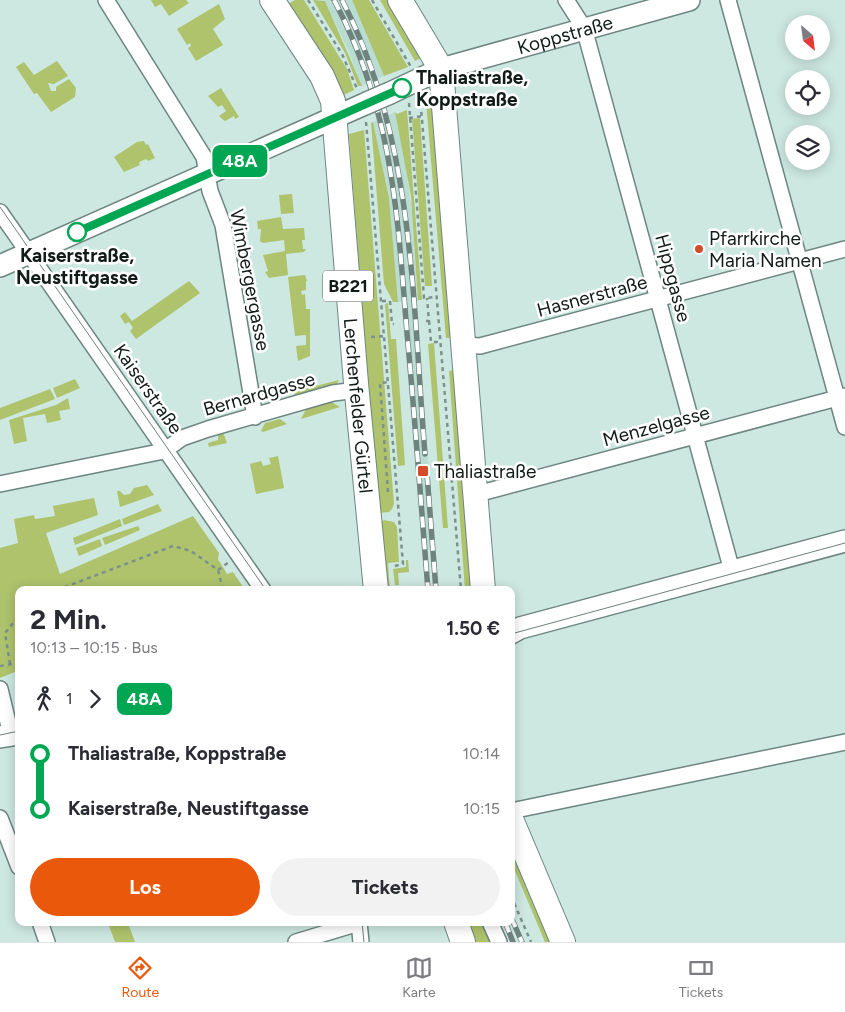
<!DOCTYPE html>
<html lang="de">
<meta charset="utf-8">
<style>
body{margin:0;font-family:Figtree,sans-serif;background:#f2f2f3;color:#2b2b33;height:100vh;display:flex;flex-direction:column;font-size:19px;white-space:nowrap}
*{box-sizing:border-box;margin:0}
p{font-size:16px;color:#7c7c81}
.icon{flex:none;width:28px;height:28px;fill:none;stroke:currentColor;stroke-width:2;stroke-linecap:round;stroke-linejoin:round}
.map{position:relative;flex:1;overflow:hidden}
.panel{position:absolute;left:15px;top:586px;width:500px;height:340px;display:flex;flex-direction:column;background:#fff;border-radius:10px;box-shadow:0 2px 12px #0003}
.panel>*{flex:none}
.badge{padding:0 10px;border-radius:8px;font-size:18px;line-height:32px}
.needle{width:32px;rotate:152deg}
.tools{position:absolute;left:785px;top:15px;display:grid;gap:10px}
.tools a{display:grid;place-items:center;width:45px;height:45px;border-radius:50%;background:#fff;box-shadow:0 2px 12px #0003;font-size:25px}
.map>.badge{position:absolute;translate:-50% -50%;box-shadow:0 0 0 2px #fff}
.legs{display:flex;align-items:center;gap:8px;height:55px;padding:0 15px;font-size:16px}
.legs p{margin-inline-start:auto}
.summary{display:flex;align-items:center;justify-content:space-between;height:85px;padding:0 15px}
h1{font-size:28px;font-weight:700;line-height:38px}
.primary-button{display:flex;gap:10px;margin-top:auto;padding:10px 15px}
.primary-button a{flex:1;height:58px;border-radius:30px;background:#ea580c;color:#fff;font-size:20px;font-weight:700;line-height:58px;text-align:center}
.primary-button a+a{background:#f2f2f3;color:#2b2b33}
ul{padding:0 15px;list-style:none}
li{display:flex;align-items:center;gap:18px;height:55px;font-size:19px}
li i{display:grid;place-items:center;width:8px;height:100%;margin:0 6px;background:currentColor}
li i::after{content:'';width:12px;height:12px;margin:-6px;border:4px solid;border-radius:50%;background:#fff}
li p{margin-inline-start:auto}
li:first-child i{background:linear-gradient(#0000 50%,currentColor 0)}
li:last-child i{background:linear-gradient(currentColor 50%,#0000 0)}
.tab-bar{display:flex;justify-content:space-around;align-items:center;height:70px;border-top:1px solid #e1e1e2;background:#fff;font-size:14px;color:#7c7c81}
.tab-bar a{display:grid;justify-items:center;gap:2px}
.tab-bar .current{color:#ea580c}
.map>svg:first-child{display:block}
.built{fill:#baddd3}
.green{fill:#aec36c}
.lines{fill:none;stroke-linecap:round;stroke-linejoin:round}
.street-casing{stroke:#6d8680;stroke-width:18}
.secondary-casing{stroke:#6d8680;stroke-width:24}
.primary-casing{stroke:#6d8680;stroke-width:26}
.path{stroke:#7d908b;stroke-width:2.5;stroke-dasharray:4 4;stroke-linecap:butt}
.street{stroke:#fff;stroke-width:15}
.secondary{stroke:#fff;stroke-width:21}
.primary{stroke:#fff;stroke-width:24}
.tram{stroke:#6f827d;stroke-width:1}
.rail-casing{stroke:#6f827d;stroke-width:5.5}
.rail{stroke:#fff;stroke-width:4;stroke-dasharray:11;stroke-linecap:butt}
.secondary-bridge-casing{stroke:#6d8680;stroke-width:24;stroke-linecap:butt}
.secondary-bridge{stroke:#fff;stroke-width:21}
.line-1-casing{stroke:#fff;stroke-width:11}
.line-1{stroke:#00a651;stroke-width:8}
.stop-1-dot{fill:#fff;stroke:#00a651;stroke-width:2.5}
.poi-dot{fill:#d54b28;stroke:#fff;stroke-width:2}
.labels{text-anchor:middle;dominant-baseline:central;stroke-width:5;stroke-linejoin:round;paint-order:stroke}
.shield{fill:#fff;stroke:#585f5d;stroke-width:1}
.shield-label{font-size:18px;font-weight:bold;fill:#111b18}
.street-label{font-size:19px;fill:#111b18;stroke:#fff}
.stop-label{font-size:19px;font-weight:bold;fill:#111b18;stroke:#fff;text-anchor:start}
.poi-label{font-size:19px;fill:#111b18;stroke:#fff;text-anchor:start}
</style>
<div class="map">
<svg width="845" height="942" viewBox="0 0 845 942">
<rect width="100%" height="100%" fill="#cde8e1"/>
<path class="built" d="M324 0H352L384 76 362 86 348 50Z
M395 112 405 159 412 212 418 300 416 301 435 549 422 551 402 302H398L389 198 373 122Z"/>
<path class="green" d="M151 0H186L189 3 169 16 161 4 155 7Z
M295 0H304L347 69 354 90 344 95 288 4Z
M313 0 325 1 362 86H358L345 53Z
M352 0H369L408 67 384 76Z
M380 0H388L423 57 415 61Z
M219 4 225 19 213 29 223 45 196 61 188 48 191 46 190 43 187 45 177 29Z
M57 61 68 76 54 84 48 83 51 91H56V87L69 79 76 88 75 97 51 112 37 93 34 94 16 67 24 62 34 75Z
M221 88 239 117 235 119 234 116 225 121 227 123 219 116 226 111 222 105 218 107 208 96Z
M434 98 452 338H446L426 101Z
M407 110 422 300H418L411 196 395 112 397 114Z
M420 118 432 286H425L412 119Z
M373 122 389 198 398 302H393L384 284 371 123Z
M364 130 394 504 392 509 389 512 378 513 349 134Z
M144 141 146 145 148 144 155 158 148 161 146 159 139 162 140 165 124 172 114 157 137 142Z
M292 194 294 213 281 214 279 195Z
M281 217 283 229 304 228 305 240H302L303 249H306L304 252 286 254 288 275 269 278 265 272 268 271 263 255 285 251 284 240 263 243 260 241 261 229H258L257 221Z
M305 275 307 281H306V290L301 291 302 295 305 294 306 309H310V356L298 361 296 346 306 345V335L295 336 288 277Z
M189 281 200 293 136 339 130 331 133 328 129 322 125 324 120 316 125 312 132 321Z
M388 303 391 339H396L405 465 398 466 385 304Z
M434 343 448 528H443L428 344Z
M455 370 472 590H465L449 371Z
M75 379 80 388 57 398 53 388Z
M339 380 333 391 290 404 296 391Z
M50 389 55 399 0 420V408Z
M68 398 70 409 59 411 61 420 47 423 45 414 23 418 27 441 14 444 9 420 56 405Z
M328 400 340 407 301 419 307 407Z
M280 419 287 424 263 432 261 431 265 423Z
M223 432 227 443 209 447 208 443 218 440V433Z
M278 456 284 488 256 494 250 464 261 461 263 466 271 464 269 458Z
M147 485 154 495 120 507 117 491H120L124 495 130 494 134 488Z
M94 498 98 515 46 533 60 574 193 516 219 553 218 559 227 574 233 572 245 590H19V667L16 668 17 671 0 678V548L18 543 14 519 34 515 35 519 55 516 53 506Z
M158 504 162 511 124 525 122 519Z
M120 519 122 526 75 545 73 538Z
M384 520 394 522 397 527 399 562 388 563 390 590H385L379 524Z
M138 526 140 530 105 545 102 538Z
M100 539 102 546 79 556 76 548Z
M406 560H408L409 572 398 573 399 585H395L393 569 406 567Z
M511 846 552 942H545L515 871 511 861Z
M108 923H128L135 942H115Z
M464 923H486L494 942H472Z"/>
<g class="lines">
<defs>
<path id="street" d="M106 0 204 157 210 191 223 225 255 417
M566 0 584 28 732 571
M728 0 845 427
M0 212 263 590
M464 345 480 346 845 249
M0 484 164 451 182 438 208 429 333 393 357 390
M477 494 845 396
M0 689 11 735
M511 811 845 742
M0 818 19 867
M40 922 47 942
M359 922 361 942
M490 922 499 942
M296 942 359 923"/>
<g id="secondary">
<path id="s1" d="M390 93 441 69 689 0"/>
<path d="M0 266 367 103"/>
<path d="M511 633 520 628 845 541"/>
<path d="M0 737 19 734"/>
</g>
<g id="primary">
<path id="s2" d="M272 0 322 76 333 101 356 383 376 590"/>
<path d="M400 0 441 69 483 590"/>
<path d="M511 819 563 942"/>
<path d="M456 922 463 942"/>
</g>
</defs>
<use href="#street" class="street-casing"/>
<use href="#secondary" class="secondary-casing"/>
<use href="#primary" class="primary-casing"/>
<path class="path" d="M308 0 342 54 358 91
M372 0 411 67
M420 96 461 590
M409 103 424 298 436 297
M409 118 423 116
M366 122 403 564 391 567
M382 301H390L392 324H394
M426 321H429L427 298
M429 321 431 342H440
M371 337 384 336
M388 492 380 383 388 382
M218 570 229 562
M57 590 173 546 191 551 218 570 223 590
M10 664 5 633 19 616
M0 666 19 663
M511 887 518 884
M511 896 531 942"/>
<use href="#street" class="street"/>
<use href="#secondary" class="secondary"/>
<use href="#primary" class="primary"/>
<path class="tram" d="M0 207 266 590
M511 634 845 543
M0 735 19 731
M362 922 364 942"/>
<defs>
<path id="rail" d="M334 0C393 112 397 210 407 333 415 419 421 504 428 590
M342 0C415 141 412 299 425 454
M427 474 436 590
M511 917 522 942
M505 922 513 942"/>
</defs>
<use href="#rail" class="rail-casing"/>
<use href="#rail" class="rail"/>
<defs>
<path id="secondary-bridge" d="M367 103 390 93"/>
</defs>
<use href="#secondary-bridge" class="secondary-bridge-casing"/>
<use href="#secondary-bridge" class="secondary-bridge"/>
</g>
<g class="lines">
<defs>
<path id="line-1" d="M77 232 402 88"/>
</defs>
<use href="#line-1" class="line-1-casing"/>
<use href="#line-1" class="line-1"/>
</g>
<g class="stop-1-dot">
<circle cx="402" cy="88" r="9"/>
<circle cx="77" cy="232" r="9"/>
</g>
<g class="poi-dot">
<circle cx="699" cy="249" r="5"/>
<rect x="417" y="465" width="12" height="12" rx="2.5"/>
</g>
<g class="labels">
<rect class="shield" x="323" y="270.5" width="50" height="31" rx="4"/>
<g class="shield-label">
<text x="348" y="286">B221</text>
</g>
<g class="street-label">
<text stroke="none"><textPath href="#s1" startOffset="185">Koppstraße</textPath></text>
<text transform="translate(673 278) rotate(75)">Hippgasse</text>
<text transform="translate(250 280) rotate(79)">Wimbergergasse</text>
<text transform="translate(592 296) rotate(-15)">Hasnerstraße</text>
<text transform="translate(148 389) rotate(55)">Kaiserstraße</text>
<text transform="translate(259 394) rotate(-16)">Bernardgasse</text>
<text stroke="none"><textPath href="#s2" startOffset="424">Lerchenfelder Gürtel</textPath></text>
<text transform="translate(656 426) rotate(-15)">Menzelgasse</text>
</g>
<g class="stop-label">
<text x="416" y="77">Thaliastraße,<tspan x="416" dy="22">Koppstraße</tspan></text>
<text x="77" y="255" text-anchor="middle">Kaiserstraße,<tspan x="77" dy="22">Neustiftgasse</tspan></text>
</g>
<g class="poi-label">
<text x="709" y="238">Pfarrkirche<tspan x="709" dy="22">Maria Namen</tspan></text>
<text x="434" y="471">Thaliastraße</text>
</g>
</g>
</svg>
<div class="tools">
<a><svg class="needle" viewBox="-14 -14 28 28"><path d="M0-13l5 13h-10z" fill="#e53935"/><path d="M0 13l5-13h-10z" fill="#7c7c81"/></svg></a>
<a><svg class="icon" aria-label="locate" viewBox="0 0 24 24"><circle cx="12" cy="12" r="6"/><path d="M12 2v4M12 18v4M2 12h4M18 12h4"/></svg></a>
<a><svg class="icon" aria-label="layers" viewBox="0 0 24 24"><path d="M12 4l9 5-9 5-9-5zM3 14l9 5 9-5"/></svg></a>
</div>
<b class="badge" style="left:240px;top:161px;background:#00a651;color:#fff">48A</b>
<section class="panel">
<div class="summary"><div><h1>2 Min.</h1><p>10:13 – 10:15 · Bus</p></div><b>1.50 €</b></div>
<div class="legs"><svg class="icon" aria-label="walk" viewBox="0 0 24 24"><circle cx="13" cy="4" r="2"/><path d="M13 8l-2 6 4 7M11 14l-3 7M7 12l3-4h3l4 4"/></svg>1<svg class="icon" aria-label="forward" viewBox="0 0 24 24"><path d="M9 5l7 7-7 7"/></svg><b class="badge" style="background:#00a651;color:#fff">48A</b></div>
<ul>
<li><i style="color:#00a651"></i><b>Thaliastraße, Koppstraße</b><p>10:14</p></li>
<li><i style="color:#00a651"></i><b>Kaiserstraße, Neustiftgasse</b><p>10:15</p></li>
</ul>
<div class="primary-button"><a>Los</a><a>Tickets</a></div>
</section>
</div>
<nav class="tab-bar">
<a class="current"><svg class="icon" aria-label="directions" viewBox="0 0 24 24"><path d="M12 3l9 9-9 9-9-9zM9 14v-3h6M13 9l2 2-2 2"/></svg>Route</a>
<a><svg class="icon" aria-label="map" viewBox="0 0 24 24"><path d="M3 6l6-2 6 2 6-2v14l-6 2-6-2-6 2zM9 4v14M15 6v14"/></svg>Karte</a>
<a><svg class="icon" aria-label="tickets" viewBox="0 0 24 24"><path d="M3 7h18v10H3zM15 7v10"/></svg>Tickets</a>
</nav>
